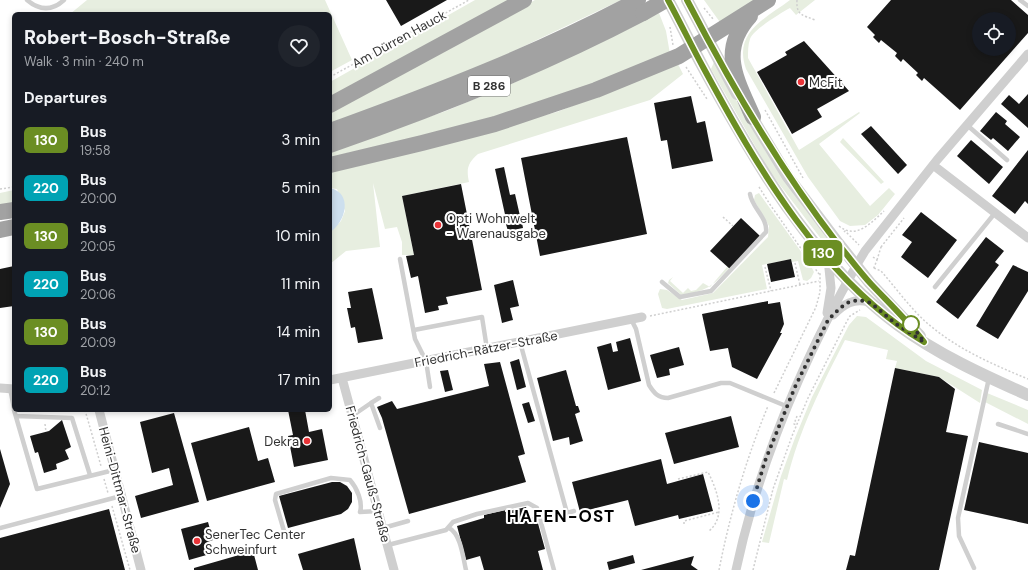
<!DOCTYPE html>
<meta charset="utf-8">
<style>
body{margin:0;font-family:"DM Sans",sans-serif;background:#20242c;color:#f1f3f6;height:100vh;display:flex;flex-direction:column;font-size:15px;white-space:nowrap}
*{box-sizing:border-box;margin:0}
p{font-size:13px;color:#9ea1a6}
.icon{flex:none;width:22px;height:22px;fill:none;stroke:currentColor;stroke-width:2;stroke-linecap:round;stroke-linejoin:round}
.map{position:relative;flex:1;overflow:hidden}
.side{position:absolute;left:12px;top:12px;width:320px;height:400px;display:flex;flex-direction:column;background:#171b24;border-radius:6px;box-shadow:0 2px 6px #0003}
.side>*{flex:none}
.badge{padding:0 8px;border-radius:6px;font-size:14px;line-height:26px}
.buttons{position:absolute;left:972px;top:12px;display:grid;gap:8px}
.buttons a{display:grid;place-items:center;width:44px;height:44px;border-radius:50%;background:#171b24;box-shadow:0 2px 6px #0003;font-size:20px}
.you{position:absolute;width:20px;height:20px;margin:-10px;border:3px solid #fff;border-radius:50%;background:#1a73e8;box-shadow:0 0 0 6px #1a73e833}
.map>.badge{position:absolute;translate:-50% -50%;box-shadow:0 0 0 2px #fff}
h2{padding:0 12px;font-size:15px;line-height:36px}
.round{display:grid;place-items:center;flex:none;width:42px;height:42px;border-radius:21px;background:#20242c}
.head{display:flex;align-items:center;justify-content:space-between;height:68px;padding:0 12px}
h1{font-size:19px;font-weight:800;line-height:30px}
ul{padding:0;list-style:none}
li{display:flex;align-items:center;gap:12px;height:48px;padding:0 12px}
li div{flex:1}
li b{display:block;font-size:15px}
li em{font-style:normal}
li .badge{min-width:44px;font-weight:700;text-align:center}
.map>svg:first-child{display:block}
.green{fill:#e7eee0}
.water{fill:#cddfee}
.building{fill:#191919;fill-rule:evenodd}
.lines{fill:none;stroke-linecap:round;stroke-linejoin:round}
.path{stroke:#cfcfcf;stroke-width:1.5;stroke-dasharray:2 2;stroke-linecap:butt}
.service{stroke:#cfcfcf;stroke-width:4.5}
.minor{stroke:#cfcfcf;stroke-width:9}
.tertiary{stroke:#cfcfcf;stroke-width:12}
.trunk{stroke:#a2a2a2;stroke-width:16}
.trunk-bridge{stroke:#a2a2a2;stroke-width:16}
.line-casing{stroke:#fff;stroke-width:9}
.line{stroke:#6b8e23;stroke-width:6}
.walk{stroke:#323232;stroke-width:4;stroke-dasharray:0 7.2}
.poi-dot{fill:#e93438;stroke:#fff;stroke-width:1.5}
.stop-dot{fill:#fff;stroke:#6b8e23;stroke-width:2}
.labels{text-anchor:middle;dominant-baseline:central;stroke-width:4;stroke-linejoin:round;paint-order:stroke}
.shield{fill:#fff;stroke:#707070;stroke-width:1}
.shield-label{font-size:12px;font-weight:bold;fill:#323232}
.street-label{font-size:13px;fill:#323232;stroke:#fff}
.poi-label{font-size:13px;fill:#323232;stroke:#fff;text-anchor:start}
.district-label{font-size:17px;font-weight:bold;letter-spacing:1px;fill:#000;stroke:#fff}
</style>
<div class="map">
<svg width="1028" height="570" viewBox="0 0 1028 570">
<rect width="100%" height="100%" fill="#fff"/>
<path class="green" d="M87 0H325L352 60 330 72V14H70Z
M475 0H516L330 102V82Z
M535 0H621L482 66 330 125V112Z
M704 0H760L722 25Z
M790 0H815L796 15 790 8C781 13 754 29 750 39 748 45 748 51 748 58L799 150 859 112 860 113 819 144 870 206 889 188 895 194 878 215 865 225 850 226 840 221 808 177 746 69C733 32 765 19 790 0Z
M659 13 666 31 670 54 543 104 330 160V151L446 111 518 81Z
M714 62 766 152 832 242 828 248 770 172 711 69Z
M678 64 683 74 650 100 478 154C468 163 466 168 469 182L402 196 414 255H402V242L397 227 385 229 373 183 380 247 346 251 330 264V232L341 221 345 211 337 189 330 188V170L557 112Z
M843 138 884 182 881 184 840 142Z
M14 190V204L0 206V193Z
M759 193 810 264 814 272 811 278 807 281 803 280 798 261 792 262 791 259 762 265 767 289 667 309 662 308 658 294 660 289 667 290 682 300 713 293 768 237 769 226 754 200 755 195Z
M727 267 729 268C712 287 706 291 681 295L668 283 669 280 673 277 670 281 683 293 688 288 691 291 696 290 703 283 710 287Z
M857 316 866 317 926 361 982 390 980 403 939 377 895 368 897 361 886 359 888 350 845 340C822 385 799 430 787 480L784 479 769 543 762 542 781 476 795 438 812 397 849 325Z
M987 393 1028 410V424L985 402Z"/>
<path class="water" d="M330 188C353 193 346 222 330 232Z"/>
<path class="building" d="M386 0H447L401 26Z
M891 0H1011L1028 15V33L960 110 924 78 922 81 916 75 918 73 903 59 901 62 895 56 897 53 881 40 879 43 873 37 875 35 867 27ZM979 19H1009V49H979Z
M804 41 849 91 817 109 822 117 792 134 757 72 787 55 785 52Z
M1028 94V128L1001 104 1009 95 1019 104Z
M691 96 697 123 705 121 713 161 672 169 667 140 661 141 654 103Z
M996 112 1007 121 1005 124 1020 137 1008 151 993 138 991 140 980 131Z
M871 126 907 165 898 174 861 134Z
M627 137 647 234 540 256 521 158Z
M971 140 1003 167 989 184 957 156Z
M1028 150V204L1025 201 1015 214 992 196Z
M504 167 510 195 515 194 520 216 506 219 495 169Z
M461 184 482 290 446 297 448 304 438 306 439 310 425 313 418 276 411 278 406 256 414 255 402 196Z
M921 212 957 240 928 278 901 257 912 242 902 235Z
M521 217 523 228 508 231 505 221Z
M741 218 760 236 730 269 710 251Z
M986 237 1004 251 995 262 999 265 958 319 936 302Z
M791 259 795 277 771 282 767 264Z
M1013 265 1028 272V291L998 339 976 326Z
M14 266V306L0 308V269Z
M513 280 519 306 510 308 513 320 502 323 494 285Z
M372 288 383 339 358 343 355 327 351 328 347 308H351L348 292Z
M768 301V304L780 302 784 324 780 333H782L757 379 732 367 728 348 710 351 702 314Z
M630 338 641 381 608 390 597 347 611 343 613 352 618 351 616 342Z
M679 347 684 365 669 369 670 375 657 378 650 355Z
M519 359 526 387 517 390 510 362Z
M500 362 525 454 518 456 526 482 409 514 382 418 377 407 392 401 397 409 489 386 484 364Z
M895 368 939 377 955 389 946 432 968 436 939 570H846L850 555 855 556Z
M448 370 453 390 445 392 440 371Z
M566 370 576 406H578L580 412 575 414 583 441 570 445 569 437 553 441 537 378Z
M529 402 535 421 528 423 522 404Z
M288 410H305L309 432 322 429 328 460 294 467 288 436 293 435Z
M174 413 199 502 141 518 135 496 173 485 169 468 152 473 140 422Z
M731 416 739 447 674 464 665 433Z
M62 420 71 447 65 450 69 459 56 464 57 469 44 473 38 452 35 453 30 436 49 431Z
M249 427 258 461 268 458 275 482 207 501 191 443Z
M979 442 1028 453V524L964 510Z
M0 449 10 484 0 508Z
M661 459 667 484 703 474 713 511 679 519 678 515 635 526 628 500 580 512 572 482Z
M332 482H340L347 486 352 493V502L348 509 341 514 288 528 279 496Z
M526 507 530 518 536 516 545 549 538 551 543 570H484L480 556 466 560 457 526 484 518V515L505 510V512Z
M109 509 125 570H0V538Z
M208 522 213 540 207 542 210 554 189 560 181 529Z
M354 538 361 570H303L298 554Z
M253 551 258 570H194V568Z
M633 555 635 563 609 570 607 562Z
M694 556 691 565 698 570H641Z"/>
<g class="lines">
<path class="path" d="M797 0C796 16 803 15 815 20
M704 8 713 19
M670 27 673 45
M686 67 707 99
M330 77 469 0
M765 110 803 178
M759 187 771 206 819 274
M0 189 14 187
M723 217 733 226
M839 226C856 240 871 223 884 211
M844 232 845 231 859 245
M881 247 904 218
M873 257 877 260 873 270
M877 260 881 247
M795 263 800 285
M765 267 771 291
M874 268 881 271C896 288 910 308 927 323 957 349 992 364 1028 379
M650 316 819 281
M774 393 816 307 820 292V273
M85 410 101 466
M797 416 794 424 797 425
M45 424 46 432
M104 479 108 493
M678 479 708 472C717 490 727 516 709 531
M112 506 130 570
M684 524V521L719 512
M719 570C730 514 746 459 768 406
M753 570 773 489 792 436 808 398 847 321 850 316 860 310"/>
<path class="service" d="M27 0C40 11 52 11 64 0
M1020 0 1028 6
M967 125 1007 160
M400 259 415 339 426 361 430 387
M662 282 680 297 711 291 766 232C768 218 752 208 750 194
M935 287 995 213
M631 319 636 329 649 385C654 393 658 398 668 398L721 383H730L786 406
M414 330 482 317 487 349
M520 342 567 513 574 511
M10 388 14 408
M371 403 379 398
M14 410 37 489 114 470
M16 416 72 418 90 475
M352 416 371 403 380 428
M998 424 1028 434
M0 528 121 496
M383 528 408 521
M449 528C461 534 463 558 466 570
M288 534 284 531 275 500 276 494 331 478 350 480C357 488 363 502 360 512L378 511
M388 545 446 530 453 522 477 514 528 503 537 508 554 570
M974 568 959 536 958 518 989 378"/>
<path class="minor" d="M933 165 1028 238
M827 313 831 288 828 259
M833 315C844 304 853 298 869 302
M342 378 394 570
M330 380 642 317
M0 388 14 389
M99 410 141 570
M736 570C759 462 802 362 856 266L865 251 937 160 1028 54"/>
<path class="tertiary" d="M668 0C680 22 691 45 703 67 754 161 811 260 898 325 937 354 983 375 1028 395
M687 0 737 94
M748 111 788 177 838 243 870 283 920 336"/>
<path class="trunk" d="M750 16C718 51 737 80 753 117
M330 105 524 0
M330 131C435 93 539 53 638 0
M330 145C437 108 542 66 643 13
M330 165 422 143 495 124 596 90 679 56 768 0
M0 212 14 210
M0 230 14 227"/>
<path class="trunk-bridge" d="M643 13 666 0"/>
</g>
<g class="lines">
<defs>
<path id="line" d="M668 0C680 22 691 45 703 67 757 167 823 282 924 342 908 321 889 303 871 284 859 271 849 257 838 244 779 168 731 85 687 0"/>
</defs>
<use href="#line" class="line-casing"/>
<use href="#line" class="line"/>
<path class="walk" d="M753 501 765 461 795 387 828 320 840 308 849 302 859 300 871 303 896 324 924 342 911 324"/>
</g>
<g class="poi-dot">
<circle cx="801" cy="82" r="4"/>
<circle cx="438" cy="225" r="4"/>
<circle cx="307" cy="441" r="4"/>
<circle cx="197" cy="541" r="4"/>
</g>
<circle class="stop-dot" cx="911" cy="324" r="8"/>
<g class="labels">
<rect class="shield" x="468" y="76" width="42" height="20" rx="3"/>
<g class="shield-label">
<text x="489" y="86">B 286</text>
</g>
<g class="street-label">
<text transform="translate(399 39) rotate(-29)">Am Dürren Hauck</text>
<text transform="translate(486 349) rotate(-11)">Friedrich-Rätzer-Straße</text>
<text transform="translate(368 474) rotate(75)">Friedrich-Gauß-Straße</text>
<text transform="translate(120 490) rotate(75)">Heini-Dittmar-Straße</text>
</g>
<g class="poi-label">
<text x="809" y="82">McFit</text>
<text x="446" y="218">Opti Wohnwelt<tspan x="446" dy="15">- Warenausgabe</tspan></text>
<text x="299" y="441" text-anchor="end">Dekra</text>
<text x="205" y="534">SenerTec Center<tspan x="205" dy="15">Schweinfurt</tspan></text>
</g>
<g class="district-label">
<text x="561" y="516">HAFEN-OST</text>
</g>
</g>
</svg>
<div class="buttons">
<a><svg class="icon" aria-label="locate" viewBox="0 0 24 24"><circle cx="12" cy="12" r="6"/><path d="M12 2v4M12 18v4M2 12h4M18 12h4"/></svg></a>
</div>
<div class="you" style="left:753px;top:501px"></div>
<b class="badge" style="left:823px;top:253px;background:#6b8e23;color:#fff">130</b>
<section class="side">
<div class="head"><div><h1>Robert-Bosch-Straße</h1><p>Walk · 3 min · 240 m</p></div><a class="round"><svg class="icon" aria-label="heart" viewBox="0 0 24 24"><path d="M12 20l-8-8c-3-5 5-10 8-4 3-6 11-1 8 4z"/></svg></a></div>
<h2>Departures</h2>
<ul>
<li><span class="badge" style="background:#6b8e23;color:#fff">130</span><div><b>Bus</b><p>19:58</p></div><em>3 min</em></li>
<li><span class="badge" style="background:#00a3b4;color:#fff">220</span><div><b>Bus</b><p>20:00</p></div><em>5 min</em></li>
<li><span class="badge" style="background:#6b8e23;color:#fff">130</span><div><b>Bus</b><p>20:05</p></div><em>10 min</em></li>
<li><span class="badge" style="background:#00a3b4;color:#fff">220</span><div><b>Bus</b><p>20:06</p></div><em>11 min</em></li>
<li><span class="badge" style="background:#6b8e23;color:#fff">130</span><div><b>Bus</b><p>20:09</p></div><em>14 min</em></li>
<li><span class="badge" style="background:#00a3b4;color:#fff">220</span><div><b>Bus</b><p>20:12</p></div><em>17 min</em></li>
</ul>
</section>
</div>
